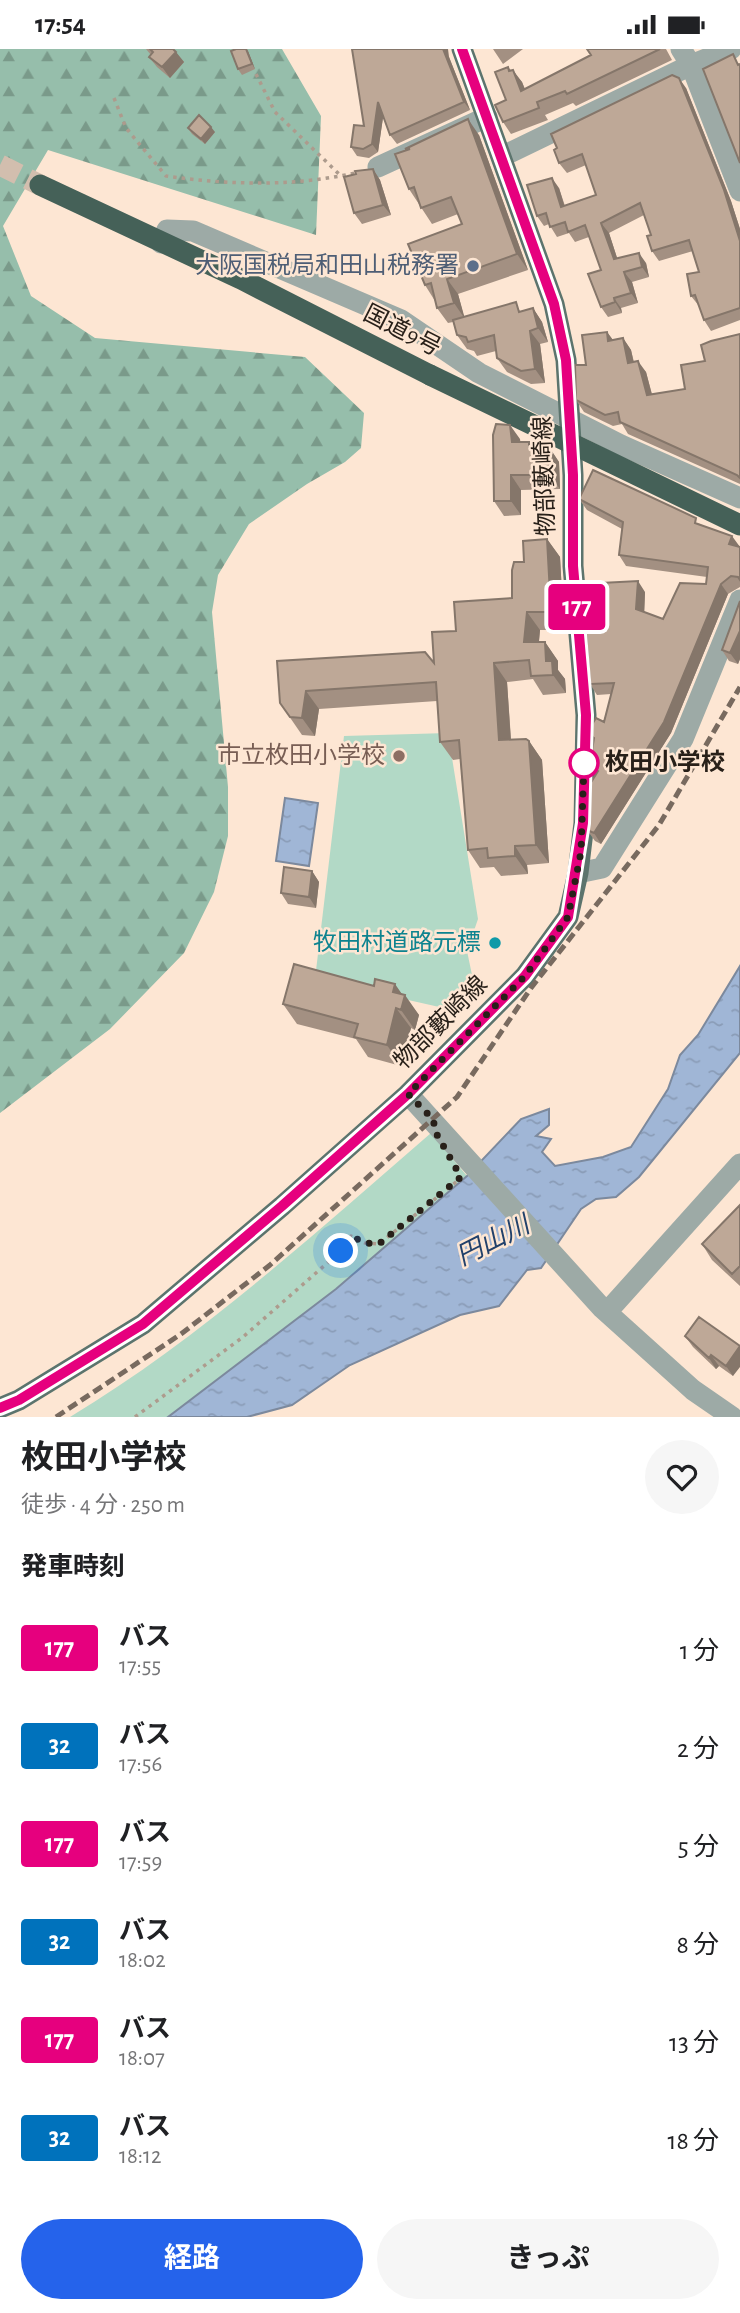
<!DOCTYPE html>
<html lang="ja">
<meta charset="utf-8">
<style>
body{margin:0;font-family:"Alegreya Sans","Noto Sans JP",sans-serif;background:#f6f6f6;color:#202124;height:100vh;display:flex;flex-direction:column;font-size:26px;white-space:nowrap}
*{box-sizing:border-box;margin:0}
p{font-size:23px;color:#757577}
.icon{flex:none;width:38px;height:38px;fill:none;stroke:currentColor;stroke-width:2;stroke-linecap:round;stroke-linejoin:round}
.map{position:relative;height:1368px;overflow:hidden}
.panel{display:flex;flex-direction:column;background:#fff;flex:1}
.panel>*{flex:none}
.badge{padding:0 14px;border-radius:5px;font-size:24px;line-height:46px}
.you{position:absolute;width:35px;height:35px;margin:-18px;border:5px solid #fff;border-radius:50%;background:#1a73e8;box-shadow:0 0 0 10px #1a73e833}
.map>.badge{position:absolute;translate:-50% -50%;box-shadow:0 0 0 4px #fff}
h2{padding:0 21px;font-size:26px;line-height:63px}
.round{display:grid;place-items:center;flex:none;width:74px;height:74px;border-radius:37px;background:#f6f6f6}
.summary{display:flex;align-items:center;justify-content:space-between;height:119px;padding:0 21px}
h1{font-size:33px;font-weight:700;line-height:52px}
.cta{display:flex;gap:14px;margin-top:auto;padding:14px 21px}
.cta a{flex:1;height:80px;border-radius:42px;background:#2563eb;color:#fff;font-size:28px;font-weight:700;line-height:80px;text-align:center}
.cta a+a{background:#f6f6f6;color:#202124}
ul{padding:0;list-style:none}
li{display:flex;align-items:center;gap:21px;height:98px;padding:0 21px}
li div{flex:1}
li b{display:block;font-size:26px}
li em{font-style:normal}
li .badge{min-width:77px;font-weight:700;text-align:center}
.status{display:flex;justify-content:space-between;align-items:center;height:49px;padding:0 35px;background:#fff;direction:ltr}
.status svg{height:19px;fill:currentColor}
.map>svg:first-child{display:block}
.forest{fill:url(#forest-firs)}
.park{fill:#b2d9c6}
.water{fill:url(#water-ripples);stroke:#7c899d;stroke-width:2}
.lines{fill:none;stroke-linecap:round;stroke-linejoin:round}
.highway-tunnel{stroke:#d2beae;stroke-width:21;stroke-dasharray:21 10;stroke-linecap:butt}
.path{stroke:#ad9b8d;stroke-width:3.5;stroke-dasharray:3.5 5;stroke-linecap:butt}
.minor{stroke:#9daaa6;stroke-width:21}
.major{stroke:#5c746d;stroke-width:21}
.highway{stroke:#456158;stroke-width:21}
.rail{stroke:#786a5f;stroke-width:5;stroke-dasharray:10 5;stroke-linecap:butt}
.highway-bridge{stroke:#456158;stroke-width:21}
.wall{fill:#a39082}
.shaded-wall{fill:#85766a}
.building{fill:#bea897;stroke:#85766a;stroke-width:2}
.line-casing{stroke:#fff;stroke-width:16}
.line{stroke:#e6007e;stroke-width:10}
.walk{stroke:#282019;stroke-width:7;stroke-dasharray:0 12.6}
.service-dot{fill:#5c6f8a;stroke:#fde6d3;stroke-width:2.5}
.education-dot{fill:#8d6e63;stroke:#fde6d3;stroke-width:2.5}
.stop-dot{fill:#fff;stroke:#e6007e;stroke-width:3.5}
.culture-dot{fill:#0f9aa8;stroke:#fde6d3;stroke-width:2.5}
.labels{text-anchor:middle;dominant-baseline:central;stroke-width:5;stroke-linejoin:round;paint-order:stroke}
.service-label{font-size:24px;fill:#4e5e75;stroke:#fde6d3;text-anchor:end}
.street-label{font-size:24px;fill:#282019;stroke:#fde6d3}
.education-label{font-size:24px;fill:#785e54;stroke:#fde6d3;text-anchor:end}
.stop-label{font-size:24px;font-weight:bold;fill:#282019;stroke:#fde6d3;text-anchor:start}
.culture-label{font-size:24px;fill:#0d838f;stroke:#fde6d3;text-anchor:end}
.water-label{font-size:26px;font-style:italic;fill:#22416b;stroke:#fde6d3}
</style>
<div class="status"><b>17:54</b><svg viewBox="0 0 49 12"><path d="M0 12V9h3v3zM5 12V6h3v6zM10 12V3h3v9zM15 12V0h3v12zM26 1h20v11H26zM47 4h2v5h-2z"/></svg></div>
<div class="map">
<svg width="740" height="1368" viewBox="0 0 740 1368">
<defs>
<pattern id="forest-firs" width="22" height="20" patternUnits="userSpaceOnUse" patternTransform="scale(1.75)"><rect width="22" height="20" fill="#96beab"/><path d="M5 1l3.5 6h-7zM16 11l3.5 6h-7z" fill="#7a9a8a"/></pattern>
<pattern id="water-ripples" width="26" height="14" patternUnits="userSpaceOnUse" patternTransform="scale(1.75)"><rect width="26" height="14" fill="#a0b6d6"/><path d="M2 4q2-2 4 0t4 0M15 11q2-2 4 0t4 0" fill="none" stroke="#8a9cb7"/></pattern>
</defs>
<rect width="100%" height="100%" fill="#fde6d3"/>
<path class="forest" d="M0 0H282L321 67 316 186 48 101 3 177 31 247 95 289 305 308 364 364 361 399 345 413 307 435 249 475 218 526 212 563 228 738V787L214 843 184 904 110 980 0 1064Z"/>
<path class="park" d="M448 684 478 870 467 902 476 945 457 962 315 930 344 687Z
M431 1084 467 1127 336 1240 168 1368H70C202 1288 315 1184 431 1084Z"/>
<path class="water" d="M285 749 318 754 309 817 276 812Z
M740 917V1004L639 1128 616 1148 596 1150 581 1160 541 1219 527 1221 499 1257 460 1266 350 1316 292 1356 247 1368H168L336 1240 467 1127 521 1070 549 1060V1076L536 1087 551 1090 542 1103 555 1117 603 1108 631 1098 668 1040 680 1006 698 986Z"/>
<g class="lines">
<path class="highway-tunnel" d="M0 116 40 136"/>
<path class="path" d="M256 25 275 63 341 127
M114 49 126 79 166 127C230 136 295 138 359 123
M135 1368 243 1288 341 1202 351 1187 365 1194 379 1195 461 1129"/>
<path class="minor" d="M681 0 691 16 740 142
M503 107 691 16 731 0
M378 118 487 68
M161 194 167 181 193 182 401 271 479 324 621 396 740 449
M578 824 602 819 683 690 740 551
M408 1045 602 1259 693 1341 732 1368
M607 1263 740 1115"/>
<path class="major" d="M0 1359 19 1351 143 1275 282 1157 408 1045 525 927 568 868 578 824 584 774 586 666 573 517V426L566 311 554 255 462 0"/>
<path class="highway" d="M40 136 241 230 430 326"/>
<path class="rail" d="M56 1368 181 1285 270 1216 457 1048 531 939 659 776 740 638"/>
<path class="highway-bridge" d="M430 326 740 476"/>
</g>
<path class="wall" d="M146 0H173L184 13 170 29 157 18 149 8 151 6Z
M236 0H247L255 20 242 26 238 20Z
M493 0H523L503 15Z
M587 0H666L672 11 576 57 573 54 545 66 548 71 511 85 503 73 508 18 522 33 525 40 591 6Z
M449 8 470 61 397 95 390 86 383 68 378 103 369 109 357 107 351 98 364 77Z
M686 39 731 152 740 180V271L711 282 704 271 699 257 691 247 699 223 693 202 659 212 652 202 651 186 644 166 609 184 617 209 646 214 649 228 632 233 638 254 621 259 622 264 608 268 601 258V221L589 188 575 193 569 184 557 188 549 175 544 177 537 167 559 139 565 157 596 146 586 116 567 124 559 114Z
M188 79 215 83 205 95 192 85Z
M479 86 528 221 458 245 464 268 523 262 533 259 542 273 548 293 540 295 545 334 531 335 507 323 497 309 496 302 477 307 474 302 467 300 457 286 453 273 448 274 437 259 435 252 425 236 462 175 458 165 432 175 409 140 406 102 405 100Z
M373 120 380 131 391 166 362 175 354 164Z
M607 283 613 291 623 289 631 301 634 313 646 323 652 345 685 340 705 312 740 285V435L628 385 622 375 613 377 584 363 576 351 586 316Z
M520 390V393L533 398H549L559 413 560 440 521 441V466L504 467 494 452Z
M579 450 700 475 740 498V538L728 545 671 684 601 795 595 792 587 781 596 726 591 718 594 713 591 708 594 691 591 687 604 673 611 645 597 646 590 635 645 543 644 563 663 570 706 535 707 528 626 517 619 506 622 480 587 461Z
M547 490 560 508 564 581H540L539 593H545L558 612V621L565 630 566 644 543 646 533 630 507 633 511 690 529 692 542 711 549 814 527 816 528 825 501 827 494 818 480 819 468 801 460 710 453 711 440 693 437 652 319 660 315 687 302 686 280 654 277 612 434 614 456 582 512 549 524 513Z
M740 552V610L738 615 729 612 722 601Z
M312 822 319 833 316 859 288 855 281 844Z
M402 945 419 966 415 981 411 979 401 1017 368 1008 356 990 297 975 283 955Z
M740 1156V1237L712 1211 702 1195Z
M685 1287 740 1297 733 1327 719 1317 716 1320 693 1298Z"/>
<path class="shaded-wall" d="M246 0 248 2 255 20 252 15Z
M443 0H448L449 8 470 61 464 53Z
M176 3 184 13 170 29 162 18Z
M513 21 522 33 530 54 521 42Z
M679 29 686 39 731 152 740 180V192Z
M378 53 384 62 378 103 372 95Z
M468 70 479 86 528 221 517 205Z
M211 78 215 83 205 95 201 90Z
M373 120 380 131 391 166 383 156Z
M552 129 559 139 568 169 561 158Z
M601 174 609 184 621 221 614 210Z
M639 204 646 214 649 228 642 218Z
M624 223 632 233 638 254 631 244Z
M447 230 458 245 465 270 454 254Z
M614 249 621 259 622 264 615 253Z
M533 259 542 273 548 293 538 279Z
M530 282 540 295 545 334 535 320Z
M607 283 615 294 608 292Z
M623 289 631 301 636 325 628 314Z
M638 312 646 323 655 358 647 346Z
M510 376 520 390 522 407 512 393Z
M549 398 559 413 560 440 550 426Z
M511 426 521 441V466L511 452Z
M732 487 740 498 729 495Z
M547 490 560 508 564 581 551 563Z
M638 532 645 543 644 571 636 560Z
M721 535 728 545 671 684 601 795 594 784Z
M527 563 540 581 537 611 524 593Z
M740 582V610L738 615 730 604Z
M545 593 558 612V621L565 630 566 644 553 626 546 612Z
M494 614 507 633 512 709 499 691Z
M306 642 319 660 315 687 302 669Z
M529 692 542 711 549 814 536 796Z
M515 797 527 816 528 825 515 807Z
M312 822 319 833 316 859 309 848Z
M395 935 404 948 405 946 419 966 415 981 401 961 393 943Z
M396 959 411 979 401 1017 387 996Z
M740 1297V1318L733 1327 726 1317Z
M711 1306 719 1317 716 1320 709 1309Z"/>
<path class="building" d="M150 0H173L176 3 162 18 149 8 153 3Z
M236 0H246L252 15 238 20 231 2Z
M352 0H443L464 53 390 86 378 53 372 95 363 100 351 98 354 76 364 77Z
M587 0H660L567 45 565 42 537 53 539 59 503 73 495 56 506 51 495 23 508 18 509 22 513 21 521 42 591 6Z
M733 5 738 16 740 15V114L703 20Z
M672 26 679 29 724 141 740 192V259L704 271 695 246 691 247 687 225 699 223 689 191 652 202 647 187 651 186 640 154 601 174 614 210 639 204 642 218 624 223 631 244 614 249 615 253 601 258 588 225 601 221 585 176 568 183 565 173 550 178 546 164 537 167 527 136 552 129 561 158 596 146 582 105 559 114 554 101 557 99 551 85Z
M199 66 211 78 201 90 188 79Z
M468 70 517 205 447 230 454 254 437 259 431 234 425 236 408 195 462 175 451 148 421 159 414 138 409 140 395 105 410 100H405Z
M373 120 383 156 354 164 344 128 356 125 355 122Z
M516 253 519 263 533 259 538 279 530 282 535 320 521 322 497 309 494 286 468 293 466 288 457 286 453 271Z
M607 283 608 292 623 289 628 314 638 312 647 346 685 340 681 316 705 312 701 296 711 292 740 285V429L737 426 620 373 618 363 605 366 576 351 575 316H586L582 286Z
M496 375 510 376 512 393H529V398H549L550 426H511V452H494L493 386Z
M593 421 696 469 695 474 732 487 729 495 740 498V531L738 528 731 527 721 535 664 673 594 784 587 781 590 735 598 722 591 718 595 711 591 708 594 689 591 687V677L596 669 604 673 614 634 590 635 582 535 638 532 636 560 663 570 680 534 706 535 708 518 619 506 623 473 579 450Z
M547 490 551 563H527L524 593H545L546 612H552L553 626 531 627 529 611 494 614 499 691 526 690 529 692 536 796 515 797V807L488 809 487 799 468 801 459 691 440 693 436 633 306 642 302 669 290 668 280 654 277 612 425 603 434 614 432 583 456 582 454 553 512 549V521L514 513H524L523 492Z
M740 552V582L730 604 722 601Z
M284 818 312 822 309 848 281 844Z
M294 915 374 937 375 930 395 935 393 943 405 946 401 961 396 959 387 996 354 988 358 975 283 955Z
M740 1156V1217L732 1225 702 1195Z
M699 1268 740 1297 726 1317 711 1306 709 1309 685 1287Z"/>
<g class="lines">
<defs>
<path id="line" d="M0 1359 19 1351 143 1275 282 1157 408 1045 525 927 568 868 583 774 586 666 573 517V426L566 311 554 255 462 0"/>
</defs>
<use href="#line" class="line-casing"/>
<use href="#line" class="line"/>
<path class="walk" d="M341 1202 351 1187 365 1194 379 1195 461 1128 436 1084 433 1070 408 1045 525 927 568 868 581 803 584 714"/>
</g>
<circle class="service-dot" cx="473" cy="217" r="7"/>
<circle class="education-dot" cx="399" cy="707" r="7"/>
<circle class="stop-dot" cx="584" cy="714" r="14"/>
<circle class="culture-dot" cx="495" cy="894" r="7"/>
<g class="labels">
<g class="service-label">
<text x="459" y="217">大阪国税局和田山税務署</text>
</g>
<g class="street-label">
<text transform="translate(402 282) rotate(27)">国道9号</text>
<text transform="translate(545 427) rotate(-92)">物部藪崎線</text>
<text transform="translate(441 974) rotate(-45)">物部藪崎線</text>
</g>
<g class="education-label">
<text x="385" y="707">市立枚田小学校</text>
</g>
<g class="stop-label">
<text x="605" y="714">枚田小学校</text>
</g>
<g class="culture-label">
<text x="481" y="894">牧田村道路元標</text>
</g>
<g class="water-label">
<text transform="translate(493 1192) rotate(-27)">円山川</text>
</g>
</g>
</svg>
<div class="you" style="left:341px;top:1202px"></div>
<b class="badge" style="left:577px;top:558px;background:#e6007e;color:#fff">177</b>
</div>
<section class="panel">
<div class="summary"><div><h1>枚田小学校</h1><p>徒歩 · 4 分 · 250 m</p></div><a class="round"><svg class="icon" aria-label="heart" viewBox="0 0 24 24"><path d="M12 20l-8-8c-3-5 5-10 8-4 3-6 11-1 8 4z"/></svg></a></div>
<h2>発車時刻</h2>
<ul>
<li><span class="badge" style="background:#e6007e;color:#fff">177</span><div><b>バス</b><p>17:55</p></div><em>1 分</em></li>
<li><span class="badge" style="background:#0072bc;color:#fff">32</span><div><b>バス</b><p>17:56</p></div><em>2 分</em></li>
<li><span class="badge" style="background:#e6007e;color:#fff">177</span><div><b>バス</b><p>17:59</p></div><em>5 分</em></li>
<li><span class="badge" style="background:#0072bc;color:#fff">32</span><div><b>バス</b><p>18:02</p></div><em>8 分</em></li>
<li><span class="badge" style="background:#e6007e;color:#fff">177</span><div><b>バス</b><p>18:07</p></div><em>13 分</em></li>
<li><span class="badge" style="background:#0072bc;color:#fff">32</span><div><b>バス</b><p>18:12</p></div><em>18 分</em></li>
</ul>
<div class="cta"><a>経路</a><a>きっぷ</a></div>
</section>
